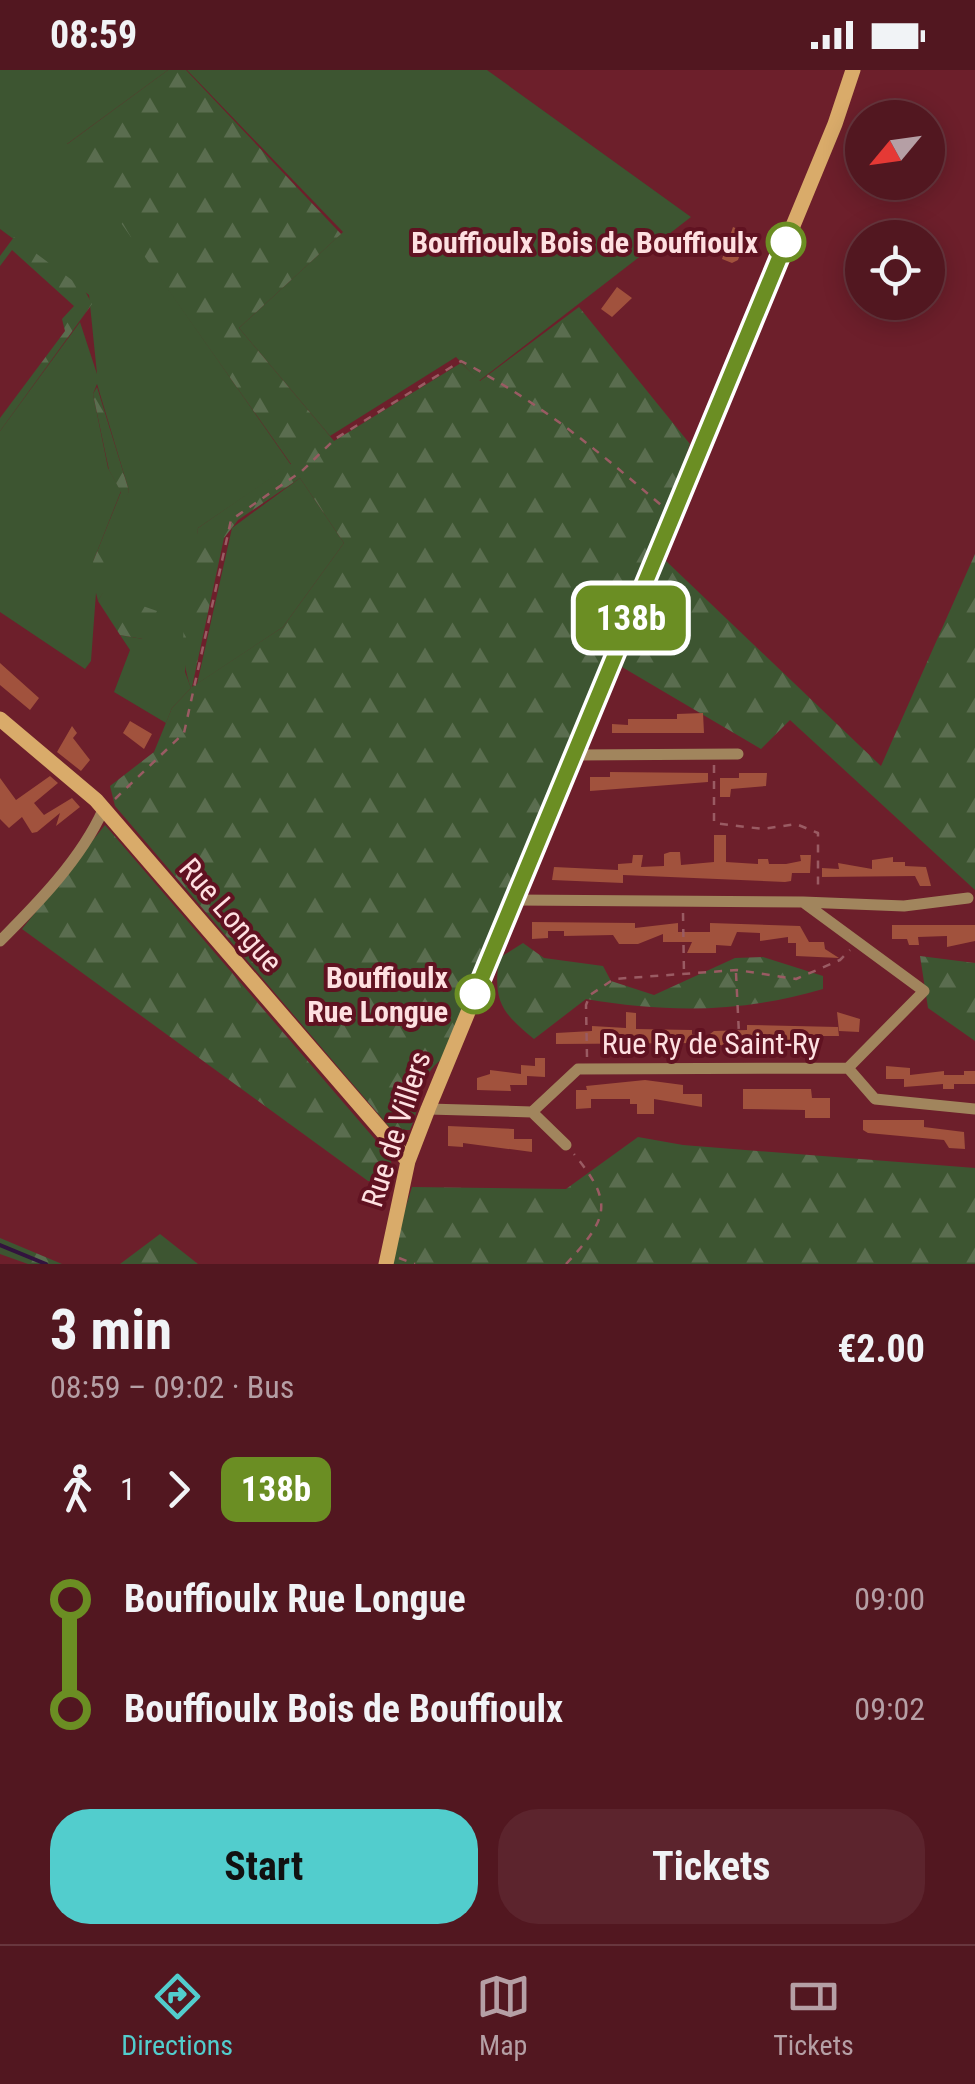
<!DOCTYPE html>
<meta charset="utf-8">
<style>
body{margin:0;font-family:"Roboto Condensed",sans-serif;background:#5c242d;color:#f1f3f6;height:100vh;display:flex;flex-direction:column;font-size:38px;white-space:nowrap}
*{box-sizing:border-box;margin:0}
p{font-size:32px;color:#b59fa5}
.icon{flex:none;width:55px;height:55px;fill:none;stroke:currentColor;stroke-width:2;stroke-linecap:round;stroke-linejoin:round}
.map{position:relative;height:1194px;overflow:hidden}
.drawer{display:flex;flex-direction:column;background:#521720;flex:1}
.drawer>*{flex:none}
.badge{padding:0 20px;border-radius:15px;font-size:35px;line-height:65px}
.needle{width:65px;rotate:241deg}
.controls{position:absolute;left:845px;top:30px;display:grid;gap:20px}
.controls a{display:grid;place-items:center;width:100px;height:100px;border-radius:50%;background:#521720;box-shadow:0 5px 25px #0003,0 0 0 2px #68363e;font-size:50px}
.map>.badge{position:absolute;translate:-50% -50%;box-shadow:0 0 0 5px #fff}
.legs{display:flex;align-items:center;gap:15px;height:110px;padding:0 50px;font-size:32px}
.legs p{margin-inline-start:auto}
.head{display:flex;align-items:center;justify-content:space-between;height:170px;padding:0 50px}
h1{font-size:55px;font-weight:700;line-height:75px}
.button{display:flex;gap:20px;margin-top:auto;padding:20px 50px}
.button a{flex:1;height:115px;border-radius:40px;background:#52cdcd;color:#111;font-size:40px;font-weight:700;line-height:115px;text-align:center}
.button a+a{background:#5c242d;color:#f1f3f6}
ul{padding:0 50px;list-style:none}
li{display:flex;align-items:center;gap:35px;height:110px;font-size:38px}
li i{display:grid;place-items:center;width:15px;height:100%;margin:0 12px;background:currentColor}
li i::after{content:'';width:25px;height:25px;margin:-12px;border:8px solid;border-radius:50%;background:#521720}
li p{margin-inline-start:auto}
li:first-child i{background:linear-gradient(#0000 50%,currentColor 0)}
li:last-child i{background:linear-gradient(currentColor 50%,#0000 0)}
.status{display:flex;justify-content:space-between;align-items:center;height:70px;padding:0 50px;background:#521720;direction:ltr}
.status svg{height:28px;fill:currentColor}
.menu{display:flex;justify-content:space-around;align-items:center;height:140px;border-top:2px solid #68363e;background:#521720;font-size:28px;color:#b59fa5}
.menu a{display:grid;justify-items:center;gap:5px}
.menu .active{color:#52cdcd}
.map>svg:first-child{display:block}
.green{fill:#3d5531;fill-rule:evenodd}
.forest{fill:url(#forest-firs);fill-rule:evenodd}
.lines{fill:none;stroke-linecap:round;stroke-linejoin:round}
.stream{stroke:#32133e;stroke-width:4}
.building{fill:#a1523d}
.path{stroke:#9a5b63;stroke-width:2.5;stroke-dasharray:8 8;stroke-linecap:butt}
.street{stroke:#a1855d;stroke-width:11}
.secondary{stroke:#d9ab6a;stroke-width:15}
.line-1-casing{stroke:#fff;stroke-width:22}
.line-1{stroke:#6b8e23;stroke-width:15}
.stop-1-dot{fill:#fff;stroke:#6b8e23;stroke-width:5}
.labels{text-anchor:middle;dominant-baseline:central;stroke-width:8;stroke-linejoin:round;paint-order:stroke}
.stop-label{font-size:30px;font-weight:bold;fill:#fee0e1;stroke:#601221;text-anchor:end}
.street-label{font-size:30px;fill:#fee0e1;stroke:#601221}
</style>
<div class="status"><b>08:59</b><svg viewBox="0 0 49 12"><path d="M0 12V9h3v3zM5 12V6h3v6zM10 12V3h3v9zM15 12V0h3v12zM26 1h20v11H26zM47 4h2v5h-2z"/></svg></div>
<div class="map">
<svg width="975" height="1194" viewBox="0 0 975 1194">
<defs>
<pattern id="forest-firs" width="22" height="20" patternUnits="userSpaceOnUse" patternTransform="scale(2.5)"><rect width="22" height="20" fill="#3d5531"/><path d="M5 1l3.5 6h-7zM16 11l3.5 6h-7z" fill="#5a6d4f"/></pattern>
</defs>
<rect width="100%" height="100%" fill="#6d1f2b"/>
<path class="green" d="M0 0H168L67 74 291 395 198 458 185 602 191 618 172 638 166 653 114 622 130 580 120 565 143 569 103 523 98 531 96 523 91 591 85 599 0 542V361L80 252 97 304 89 225 0 159ZM97 314 129 421 93 492 121 421 108 398 93 324Z
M187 0H487L691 147 479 311 456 287 330 366 239 258 343 162Z
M300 408 344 473 283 557 197 614 232 458Z"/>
<path class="forest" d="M168 0H186L341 164 239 258 334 371 461 293 480 311 579 237 690 374 656 473 537 752 443 988C417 1007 422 1034 410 1060H392L115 736 110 716 154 682 172 638 191 618C173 569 191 508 198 458L291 394 66 75ZM300 408 344 473 283 557 192 617 224 468 238 450Z
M14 167 84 219 92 234 0 361V348L65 261 62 249 74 236 12 180 0 196V186Z
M97 317 129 421 96 515 93 492 121 422 109 400 93 324Z
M975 484V820L790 650 761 679 622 597 665 490 881 696Z
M103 522 157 541 143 569 120 565 98 531Z
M105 755 391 1088 392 1114 368 1111 22 859Z
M523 873 544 888 603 896 611 911 654 925 735 888 763 887 823 906V919C741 943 669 943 586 929L534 969C501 942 493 931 499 888Z
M920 886 975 893V971L928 938Z
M638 1067 683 1075 975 1098V1194H388L412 1117 566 1119Z
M160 1164 198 1194H120Z
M0 1168 62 1194H28L0 1184Z"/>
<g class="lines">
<path class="stream" d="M0 1175 46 1194"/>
</g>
<path class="building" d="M733 157 747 163 738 190 732 193 722 189Z
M617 217 632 228 612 247 601 239Z
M0 593 39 628 30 640 0 615Z
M703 643 704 663H612V654L628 655V649H677V644Z
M130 651 152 664 144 679 123 663Z
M72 656 77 663 73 668 90 690 81 701 57 682Z
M610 702 708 703V712L590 721V707H610Z
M739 703H767L766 716 731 719 730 727H720V708H739Z
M50 706 58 713 34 733 44 745 72 728 80 737 56 756 60 743 37 762 32 763 22 747 9 758 0 749V708L16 730Z
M714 765H726V792L758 794V789H768L769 794H786L801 791 800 785H811L810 803H792L791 811 785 812 623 805V813L552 810 554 797 618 800V794L632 793 633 785H643L641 797 664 796V784L670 782H680L681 795 714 792Z
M893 787V792H905V796L926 797 931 816H920L915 806 822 807V798L839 799 838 793 872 799V790Z
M532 852 635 853V858L678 853V862H710V853L800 856 809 872H824L825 879 839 888 796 886V873H788V867L760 871V863L737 862 731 876 716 875V883H687L692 872H663V864L638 874H619L613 865 564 866V861H548V868L532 869Z
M892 855H975V871L947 877V866L918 867 919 875H909L907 869H892Z
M626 942 636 943V959L692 960V964H703V973L556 974V963L592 961V956L626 958Z
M837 942 860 949 859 962 839 961Z
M747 955 838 957 839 966H815V971L789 974H766V969H735V978L711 973 710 964 714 961 747 960Z
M535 988H545V1007L527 1006V1015H510L511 1021 477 1020V1008L490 1004V1000L521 1004V995L535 996Z
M886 996 910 998V1005L944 1001V1005H964V1001H975V1014H954V1019H943V1014L904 1017V1009H886Z
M645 1010 683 1015V1024H702V1037L654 1029V1044H637V1034H630V1029H591V1038L576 1039V1020H587L586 1016Z
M743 1019H811L812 1028H830V1048H805V1040L743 1039Z
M863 1050H924V1057L964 1062 965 1079 949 1078 944 1070 868 1063 863 1060Z
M448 1056 514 1059V1069H532V1082L463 1073V1077L448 1076Z"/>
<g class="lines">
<path class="path" d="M714 695V753L763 759 796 754 818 763V821
M115 729 184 663 231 450 302 401 335 369 461 291C542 334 592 376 661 435
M683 843 684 905
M736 903 740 985
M587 987 586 935 590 925 614 909 737 900 796 909 840 890 850 880
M399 1188 415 1194
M566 1194C610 1147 613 1132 574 1084"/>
<path class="street" d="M574 685 738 684
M514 830 803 832 924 921 848 998
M803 832 904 836 968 828
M0 871C38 833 81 789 103 740
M428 1039 532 1042 566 1075
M532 1042 578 999 848 998 875 1029 975 1039"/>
<path class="secondary" d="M0 649 96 730 408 1091
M386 1194 408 1091 428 1039 835 54 853 0"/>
</g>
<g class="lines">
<defs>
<path id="line-1" d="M475 924 786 172"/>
</defs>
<use href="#line-1" class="line-1-casing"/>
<use href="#line-1" class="line-1"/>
</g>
<g class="stop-1-dot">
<circle cx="786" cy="172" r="18"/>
<circle cx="475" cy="924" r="18"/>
</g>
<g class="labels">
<g class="stop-label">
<text x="758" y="172">Bouffioulx Bois de Bouffioulx</text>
<text x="448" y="907">Bouffioulx<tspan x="448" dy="34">Rue Longue</tspan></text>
</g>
<g class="street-label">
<text transform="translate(231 845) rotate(49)">Rue Longue</text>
<text x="711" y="973">Rue Ry de Saint-Ry</text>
<text transform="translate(396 1059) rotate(-72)">Rue de Villers</text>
</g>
</g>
</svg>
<div class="controls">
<a><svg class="needle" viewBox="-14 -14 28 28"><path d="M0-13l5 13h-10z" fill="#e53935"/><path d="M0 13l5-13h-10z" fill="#b59fa5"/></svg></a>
<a><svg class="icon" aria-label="locate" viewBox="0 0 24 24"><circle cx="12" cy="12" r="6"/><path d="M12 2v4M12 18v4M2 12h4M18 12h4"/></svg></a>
</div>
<b class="badge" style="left:631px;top:548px;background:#6b8e23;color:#fff">138b</b>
</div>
<section class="drawer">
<div class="head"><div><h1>3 min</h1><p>08:59 – 09:02 · Bus</p></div><b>€2.00</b></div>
<div class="legs"><svg class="icon" aria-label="walk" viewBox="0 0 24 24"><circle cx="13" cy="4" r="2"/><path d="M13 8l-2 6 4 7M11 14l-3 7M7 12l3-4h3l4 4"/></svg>1<svg class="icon" aria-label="forward" viewBox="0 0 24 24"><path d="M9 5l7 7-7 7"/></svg><b class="badge" style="background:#6b8e23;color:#fff">138b</b></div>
<ul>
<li><i style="color:#6b8e23"></i><b>Bouffioulx Rue Longue</b><p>09:00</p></li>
<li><i style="color:#6b8e23"></i><b>Bouffioulx Bois de Bouffioulx</b><p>09:02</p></li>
</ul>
<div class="button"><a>Start</a><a>Tickets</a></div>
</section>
<nav class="menu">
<a class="active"><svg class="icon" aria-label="directions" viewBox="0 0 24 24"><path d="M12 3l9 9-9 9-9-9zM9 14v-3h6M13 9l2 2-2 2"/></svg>Directions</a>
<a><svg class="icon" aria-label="map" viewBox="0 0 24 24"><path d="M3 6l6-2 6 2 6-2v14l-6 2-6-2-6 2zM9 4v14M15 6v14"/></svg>Map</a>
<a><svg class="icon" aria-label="tickets" viewBox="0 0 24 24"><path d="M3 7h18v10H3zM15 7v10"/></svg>Tickets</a>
</nav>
